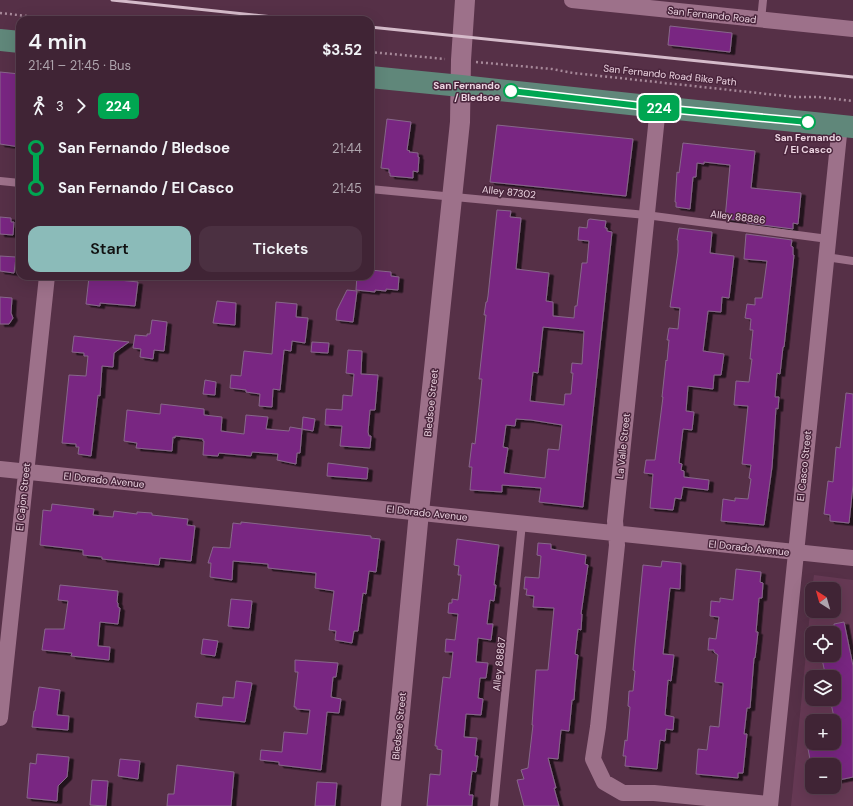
<!DOCTYPE html>
<meta charset="utf-8">
<style>
body{margin:0;font-family:"DM Sans",sans-serif;background:#4b3041;color:#f1f3f6;height:100vh;display:flex;flex-direction:column;font-size:15px;white-space:nowrap}
*{box-sizing:border-box;margin:0}
p{font-size:13px;color:#aea4ad}
.icon{flex:none;width:22px;height:22px;fill:none;stroke:currentColor;stroke-width:2;stroke-linecap:round;stroke-linejoin:round}
.map{position:relative;flex:1;overflow:hidden}
.side{position:absolute;left:16px;top:16px;width:358px;height:264px;display:flex;flex-direction:column;background:#402435;border-radius:12px;box-shadow:0 4px 16px #0002,0 0 0 1px #594150}
.side>*{flex:none}
.badge{padding:0 8px;border-radius:6px;font-size:14px;line-height:26px}
.needle{width:26px;rotate:323deg}
.controls{position:absolute;left:805px;top:582px;display:grid;gap:8px}
.controls a{display:grid;place-items:center;width:36px;height:36px;border-radius:8px;background:#402435;box-shadow:0 4px 16px #0002,0 0 0 1px #594150;font-size:20px}
.map>.badge{position:absolute;translate:-50% -50%;box-shadow:0 0 0 2px #fff}
.legs{display:flex;align-items:center;gap:6px;height:44px;padding:0 12px;font-size:13px}
.legs p{margin-inline-start:auto}
.head{display:flex;align-items:center;justify-content:space-between;height:68px;padding:0 12px}
h1{font-size:22px;font-weight:600;line-height:30px}
.primary-button{display:flex;gap:8px;margin-top:auto;padding:8px 12px}
.primary-button a{flex:1;height:46px;border-radius:12px;background:#8bbbb9;color:#111;font-size:16px;font-weight:600;line-height:46px;text-align:center}
.primary-button a+a{background:#4b3041;color:#f1f3f6}
ul{padding:0 12px;list-style:none}
li{display:flex;align-items:center;gap:14px;height:40px;font-size:15px}
li i{display:grid;place-items:center;width:6px;height:100%;margin:0 5px;background:currentColor}
li i::after{content:'';width:10px;height:10px;margin:-5px;border:3px solid;border-radius:50%;background:#402435}
li p{margin-inline-start:auto}
li:first-child i{background:linear-gradient(#0000 50%,currentColor 0)}
li:last-child i{background:linear-gradient(currentColor 50%,#0000 0)}
.map>svg:first-child{display:block}
.built{fill:#663954;fill-rule:evenodd}
.building{fill:#792582;stroke:#87678a;fill-rule:evenodd;filter:url(#shadow)}
.lines{fill:none;stroke-linecap:round;stroke-linejoin:round}
.path{stroke:#a7899a;stroke-width:2.5;stroke-dasharray:2 3;stroke-linecap:butt}
.service{stroke:#9d718a;stroke-width:8}
.minor{stroke:#9d718a;stroke-width:16}
.tertiary{stroke:#9d718a;stroke-width:20}
.primary{stroke:#60877a;stroke-width:22}
.rail{stroke:#d5bbca;stroke-width:3}
.line-1-casing{stroke:#fff;stroke-width:9}
.line-1{stroke:#00a651;stroke-width:6}
.stop-1-dot{fill:#fff;stroke:#00a651;stroke-width:2}
.labels{text-anchor:middle;dominant-baseline:central;stroke-width:3;stroke-linejoin:round;paint-order:stroke}
.street-label{font-size:10px;fill:#ecd4e1;stroke:#4a253c}
.stop-label{font-size:10px;font-weight:bold;fill:#ecd4e1;stroke:#4a253c;text-anchor:end}
</style>
<div class="map">
<svg width="853" height="806" viewBox="0 0 853 806">
<defs>
<filter id="shadow"><feDropShadow dx="4.5" dy="2.5" stdDeviation="0" flood-color="#0009"/></filter>
</defs>
<rect width="100%" height="100%" fill="#563047"/>
<path class="built" d="M814 575 853 580V806H791L812 592V611H834V589H812ZM812 633H834V655H812ZM812 677H834V699H812ZM812 721H834V743H812ZM812 765H834V787H812Z"/>
<path class="building" d="M670 26 732 33 730 52 668 45Z
M0 72 20 74V147L0 144Z
M387 119 411 122 407 150 410 151 409 152 418 153V157H419L418 172 413 171V178L390 176V173H389V169L381 168Z
M497 125 633 139 626 196 490 182Z
M683 143 755 151 751 188 801 193 798 224 793 223V229L747 223V221L725 219 730 165 704 162V164L697 163 696 177H693L690 209 676 207V202H675L677 172 679 173Z
M497 210 511 211 510 217 521 218 516 269 549 273 546 301 553 302V316L574 318 575 306H577L582 263H587L589 241 578 240 579 227 587 228 588 220 590 219 606 221 605 228H607V231L612 232 583 507 539 502 541 488 502 485V492L470 490 472 467H469L472 443 475 444 482 379H479L486 315H484L486 302H487L488 296ZM543 327 584 331 582 364 572 363 571 373H573L571 394H565L564 405 530 401 533 372 538 373ZM516 419 531 420 562 425 559 450 548 449 545 478 504 473 508 448 503 447 506 425 515 426Z
M0 217 11 218V222H14L13 235 0 234Z
M679 228 712 232 710 253 734 256 729 298 722 297 721 312 708 311 703 351 724 354 721 375H714L713 389 688 386 686 411 694 412 692 430 683 429 679 463 682 464 681 470 684 471V477L709 480 708 490 683 487 681 499 675 498 673 510 650 508 653 474 644 473 646 460H655L663 397H662L666 360 667 361 669 340H667L669 328 678 329 680 308 670 307 678 252V240H677Z
M746 234 792 240 791 246 793 247V255H794L784 347H783L780 374 777 373 775 397H779L778 409 776 408 772 467 764 525 721 521 723 499 735 501V498L748 499 751 479 749 478 751 465 742 464 748 406 734 405 736 381 749 382 752 359H750L753 330H750L751 319 745 318 747 304 755 305V298H762L767 261 744 259Z
M0 256 16 257 14 273 0 271Z
M370 270 391 272V276L399 277 398 290 386 289V291L375 290V292L356 290 357 276H370Z
M89 277 138 282 135 306 100 303V306L86 304Z
M347 290 357 291 353 322 336 320 337 310Z
M0 297 12 298 11 313 13 318 9 324H0Z
M217 301 236 303 235 325 213 323Z
M276 302 297 304 296 317 308 318 305 343 292 341 291 351 284 350 280 390 273 389 272 407 259 406 260 394 246 392V390L230 388 231 375 241 376 244 351 272 354Z
M152 320 167 322 164 351 154 350 153 359 140 357 141 349 133 348 135 335 147 336V334H150Z
M74 336 129 342 114 353 113 367 102 366 100 396 98 395 91 456 78 454 79 447H76V444L62 443 69 375 86 376 88 356H84V353L72 352Z
M312 342 329 343 328 353 311 352Z
M348 350 362 351 361 374 378 375 375 410H370L368 432 369 436H371L370 448 340 446 342 426 325 425 326 409 342 410 343 395 352 396 354 374 346 373Z
M205 380 216 382 215 395 203 394Z
M846 393 853 394V485L849 523 830 521V515L824 514 828 481 833 482 836 447 840 448Z
M161 404 204 409V415L222 417 221 431 244 434 246 415 268 417 266 429 289 431 290 427 302 429 303 417 315 419 313 431 302 429 300 453H297L296 464 277 460 278 454 252 452 251 456 219 453 218 456 203 455 204 441H203V439L175 436V438L173 437 172 451 136 448 137 443 124 441 127 410 160 414Z
M328 463 368 468 367 479 327 476Z
M52 504 94 509 93 515 113 517 114 511 137 514V512L152 513V515L188 519 187 525 195 526 191 561 160 558 159 565 102 559V557L83 555V550L40 545 43 510 51 511Z
M241 522 371 536V538L380 539 376 572 369 571 366 594 363 593 358 631H354L352 643 335 640 336 631 329 630 334 591 315 588 316 573 268 568V564L233 561 232 580 210 577 211 563H208L213 547 230 548 233 523 241 524Z
M457 539 499 545 494 585H496L494 601 490 600 487 624H493L491 640 478 638 476 662 488 663 486 678H480L478 698 483 699 481 715 466 714 464 737 477 738 475 756H478L476 772 472 771 469 795H473L472 806H427L430 774 440 775 442 750 437 749V746H435L443 677 450 678 453 652H445L446 639 455 640 458 614 448 613 449 603H452V599L458 600 461 575H458L459 566 454 565Z
M538 543 551 544V549L586 555 585 564 588 565 581 614H582L581 630 578 629 575 654 578 655 575 685 574 700H572L569 731 561 730 558 759 548 758 556 788H554L559 806H524L517 780 524 779 521 770 528 768 533 725H532L536 670H548L554 608 533 607 534 596 526 595 527 589H524L525 577 539 578 541 556 537 555Z
M662 561 681 563 680 589 670 588 663 654 674 655 671 681 668 680 665 715 674 717 673 730 666 729 665 741 660 740 657 769 625 766 626 756H623L625 740 627 741 630 707 628 706 629 691H633L635 671 633 670 635 646 643 565 661 567Z
M736 569 761 572 760 582 763 583 762 598H759L756 632H758L755 658H754L750 708H747L744 734H747L743 773H738V778L696 774 698 749 707 750 710 726 719 727 723 686V683L715 682 718 655 714 652V650H708L709 638 716 639 719 617 710 616 711 601 720 602V598L733 600Z
M60 585 118 591 117 602 118 603V607L120 608 118 624 100 622 98 646 110 647 109 660 71 656 72 653 42 650 45 629H64L68 601 58 600Z
M231 599 252 601 249 628 228 626Z
M844 622 853 666V777L834 781V765H811L807 743H834V736L838 735 830 699H834V677H826L821 655H834V624Z
M203 639 218 641 215 656 201 654Z
M295 660 338 663 336 677H333L331 697 341 699 339 713 327 712 321 770 279 765V762L260 760 261 750 282 752 284 732 307 734 310 710 296 709V707H294L298 672H295Z
M236 681 252 683 245 722 195 717 197 703 222 706 223 697 234 698Z
M39 687 60 690 57 715 69 716 68 730 32 727 34 711H35Z
M37 754 69 757 67 777 58 786 57 801 27 798 30 763 36 764Z
M120 759 140 761 138 779 118 776Z
M177 765 234 772 231 806H167L168 794H174Z
M92 780 108 781 106 806 90 805Z
M317 782 337 783 335 806H315Z"/>
<g class="lines">
<path class="path" d="M0 13 63 20
M370 52 445 59
M476 62 552 69 573 73 795 97H818L853 101"/>
<path class="service" d="M761 20 763 0
M0 181 20 183
M370 189 646 215 828 239
M826 257 853 261
M494 806 522 523"/>
<path class="minor" d="M572 0 853 29
M658 107 615 521 617 545 598 727 593 759 604 782 623 793H654L770 804
M0 469 853 558
M0 718 47 276
M770 806 840 125"/>
<path class="tertiary" d="M391 806 419 512 460 122 461 60 465 0"/>
<path class="primary" d="M0 40 20 42
M370 77 461 86 658 107 853 127"/>
<path class="rail" d="M112 0 302 20
M370 27 853 77"/>
</g>
<g class="lines">
<defs>
<path id="line-1" d="M511 91 658 108 808 122"/>
</defs>
<use href="#line-1" class="line-1-casing"/>
<use href="#line-1" class="line-1"/>
</g>
<g class="stop-1-dot">
<circle cx="511" cy="91" r="7"/>
<circle cx="808" cy="122" r="7"/>
</g>
<g class="labels">
<g class="street-label">
<text transform="translate(712 15) rotate(6)">San Fernando Road</text>
<text transform="translate(670 75) rotate(6)">San Fernando Road Bike Path</text>
<text transform="translate(509 192) rotate(6)">Alley 87302</text>
<text transform="translate(738 217) rotate(7)">Alley 88886</text>
<text transform="translate(431 403) rotate(-84)">Bledsoe Street</text>
<text transform="translate(623 446) rotate(-84)">La Valle Street</text>
<text transform="translate(804 466) rotate(-84)">El Casco Street</text>
<text transform="translate(104 480) rotate(6)">El Dorado Avenue</text>
<text transform="translate(23 497) rotate(-84)">El Cajon Street</text>
<text transform="translate(427 513) rotate(6)">El Dorado Avenue</text>
<text transform="translate(749 548) rotate(6)">El Dorado Avenue</text>
<text transform="translate(499 664) rotate(-84)">Alley 88887</text>
<text transform="translate(399 726) rotate(-84)">Bledsoe Street</text>
</g>
<g class="stop-label">
<text x="500" y="85">San Fernando<tspan x="500" dy="12">/ Bledsoe</tspan></text>
<text x="808" y="137" text-anchor="middle">San Fernando<tspan x="808" dy="12">/ El Casco</tspan></text>
</g>
</g>
</svg>
<div class="controls">
<a><svg class="needle" viewBox="-14 -14 28 28"><path d="M0-13l5 13h-10z" fill="#e53935"/><path d="M0 13l5-13h-10z" fill="#aea4ad"/></svg></a>
<a><svg class="icon" aria-label="locate" viewBox="0 0 24 24"><circle cx="12" cy="12" r="6"/><path d="M12 2v4M12 18v4M2 12h4M18 12h4"/></svg></a>
<a><svg class="icon" aria-label="layers" viewBox="0 0 24 24"><path d="M12 4l9 5-9 5-9-5zM3 14l9 5 9-5"/></svg></a>
<a>+</a>
<a>−</a>
</div>
<b class="badge" style="left:659px;top:108px;background:#00a651;color:#fff">224</b>
<section class="side">
<div class="head"><div><h1>4 min</h1><p>21:41 – 21:45 · Bus</p></div><b>$3.52</b></div>
<div class="legs"><svg class="icon" aria-label="walk" viewBox="0 0 24 24"><circle cx="13" cy="4" r="2"/><path d="M13 8l-2 6 4 7M11 14l-3 7M7 12l3-4h3l4 4"/></svg>3<svg class="icon" aria-label="forward" viewBox="0 0 24 24"><path d="M9 5l7 7-7 7"/></svg><b class="badge" style="background:#00a651;color:#fff">224</b></div>
<ul>
<li><i style="color:#00a651"></i><b>San Fernando / Bledsoe</b><p>21:44</p></li>
<li><i style="color:#00a651"></i><b>San Fernando / El Casco</b><p>21:45</p></li>
</ul>
<div class="primary-button"><a>Start</a><a>Tickets</a></div>
</section>
</div>
